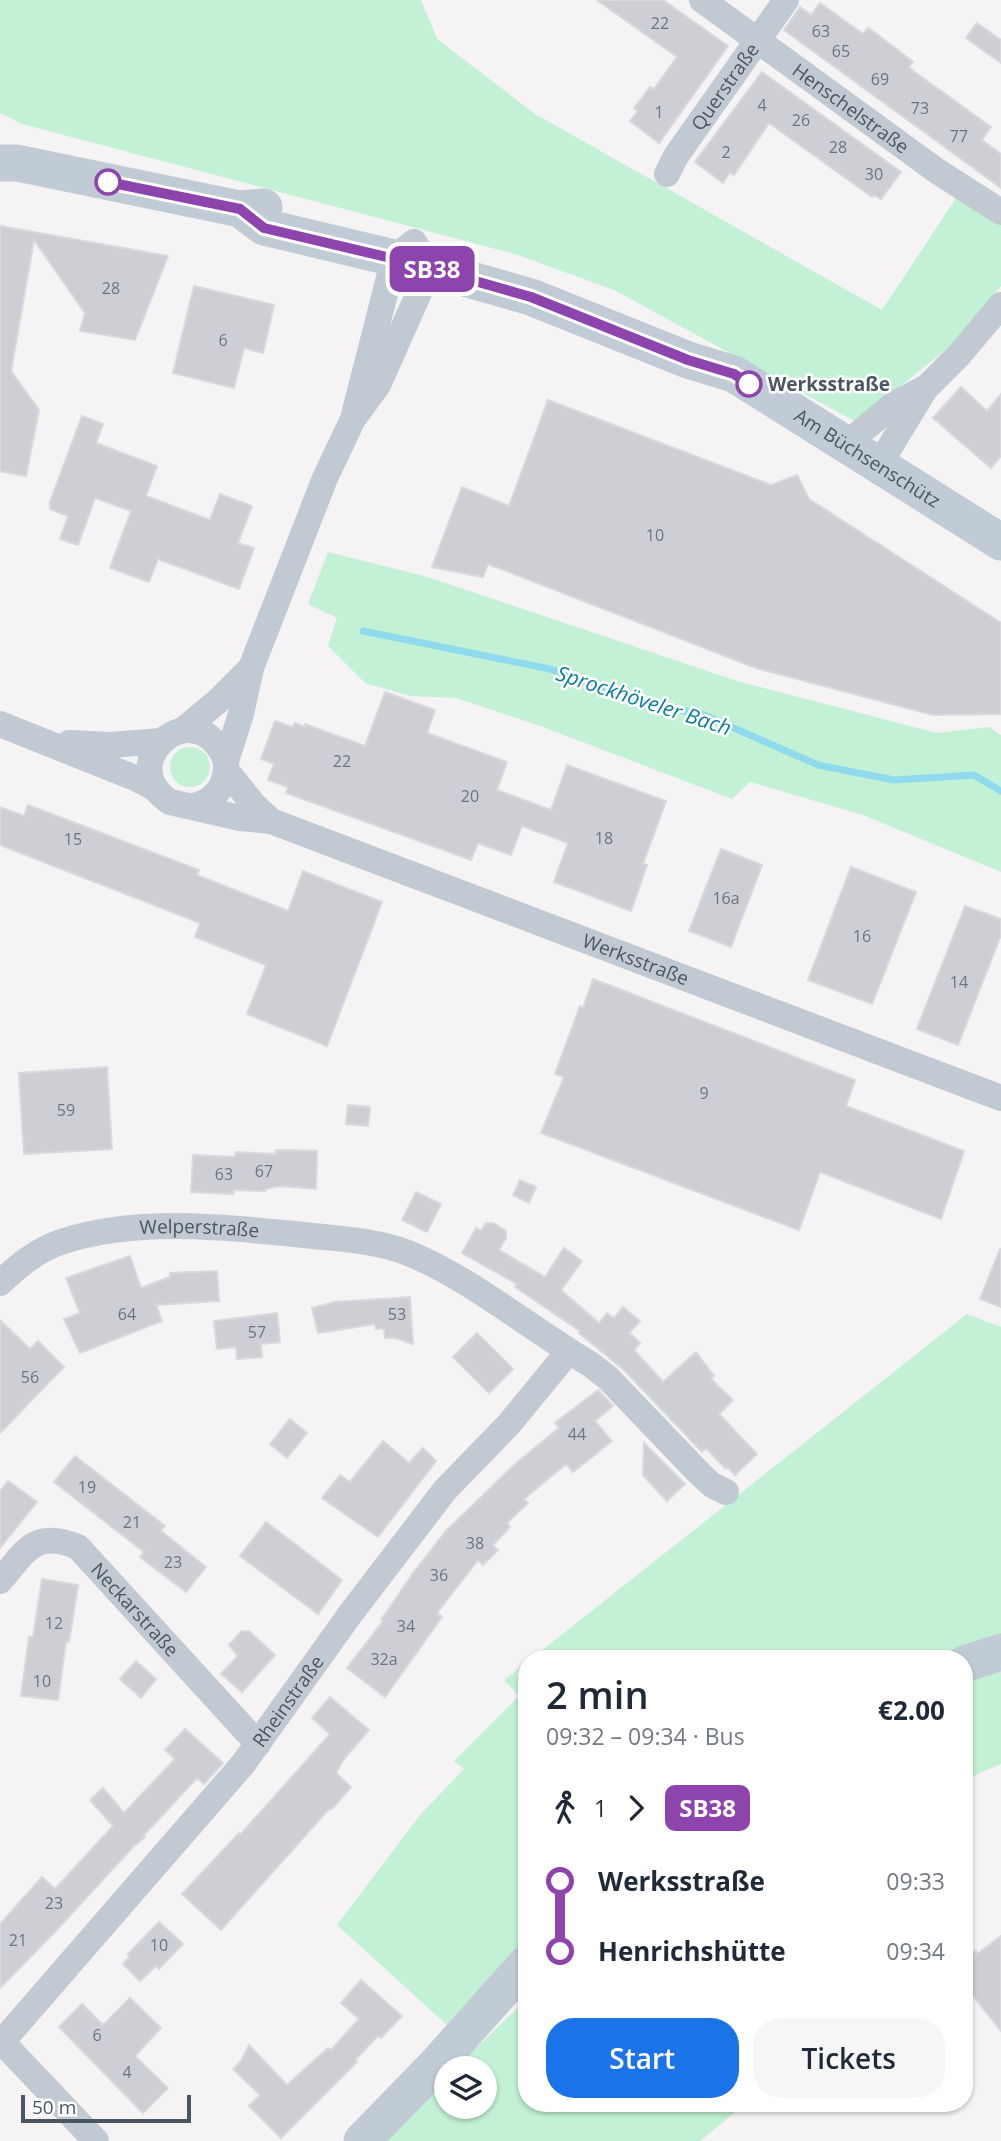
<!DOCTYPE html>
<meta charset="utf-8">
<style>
body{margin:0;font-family:"Open Sans",sans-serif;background:#f6f6f7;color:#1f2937;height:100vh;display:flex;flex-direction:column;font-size:26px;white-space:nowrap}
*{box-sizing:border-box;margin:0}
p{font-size:23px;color:#747a83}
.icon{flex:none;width:38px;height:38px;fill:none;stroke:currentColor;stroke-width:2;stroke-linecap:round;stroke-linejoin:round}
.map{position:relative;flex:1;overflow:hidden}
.drawer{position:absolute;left:518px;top:1650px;width:455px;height:462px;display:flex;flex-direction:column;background:#fff;border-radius:28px;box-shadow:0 2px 5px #0004}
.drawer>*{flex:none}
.badge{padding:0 14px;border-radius:10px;font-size:24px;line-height:46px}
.buttons{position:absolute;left:434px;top:2056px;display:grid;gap:14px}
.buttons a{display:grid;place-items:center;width:63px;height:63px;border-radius:50%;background:#fff;box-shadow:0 2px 5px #0004;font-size:35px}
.scale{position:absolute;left:21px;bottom:18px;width:170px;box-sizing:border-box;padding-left:7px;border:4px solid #4a5661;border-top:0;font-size:19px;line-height:24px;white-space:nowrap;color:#4a5661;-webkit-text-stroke:5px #fff;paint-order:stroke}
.map>.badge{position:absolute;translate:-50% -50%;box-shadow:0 0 0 4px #fff}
.legs{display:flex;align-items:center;gap:10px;height:77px;padding:0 28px;font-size:23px}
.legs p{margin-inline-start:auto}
.overview{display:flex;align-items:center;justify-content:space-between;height:119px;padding:0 28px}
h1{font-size:38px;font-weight:600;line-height:52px}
.button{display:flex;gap:14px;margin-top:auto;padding:14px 28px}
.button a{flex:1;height:80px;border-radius:28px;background:#1a73e8;color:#fff;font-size:28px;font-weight:600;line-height:80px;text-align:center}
.button a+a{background:#f6f6f7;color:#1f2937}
ul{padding:0 28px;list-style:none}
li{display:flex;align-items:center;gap:24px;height:70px;font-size:26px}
li i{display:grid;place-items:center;width:10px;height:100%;margin:0 9px;background:currentColor}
li i::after{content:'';width:18px;height:18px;margin:-9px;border:5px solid;border-radius:50%;background:#fff}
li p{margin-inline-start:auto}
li:first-child i{background:linear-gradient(#0000 50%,currentColor 0)}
li:last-child i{background:linear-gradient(currentColor 50%,#0000 0)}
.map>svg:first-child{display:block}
.green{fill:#c3f1d5}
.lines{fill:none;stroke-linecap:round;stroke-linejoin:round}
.stream{stroke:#90daee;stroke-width:7}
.building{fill:#cdcfd5;stroke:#d7d9de;stroke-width:2}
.street{stroke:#c1cad2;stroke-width:26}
.secondary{stroke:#c1cbd6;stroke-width:37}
.line-1-casing{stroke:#fff;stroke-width:16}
.line-1{stroke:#8e44ad;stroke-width:10}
.stop-1-dot{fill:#fff;stroke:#8e44ad;stroke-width:3.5}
.labels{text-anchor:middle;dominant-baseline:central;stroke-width:5;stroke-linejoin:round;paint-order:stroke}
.number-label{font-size:16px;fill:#6b747e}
.street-label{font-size:19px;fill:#4a5661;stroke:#fff}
.stop-label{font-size:19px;font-weight:bold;fill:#4a5661;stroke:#fff;text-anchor:start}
.water-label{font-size:21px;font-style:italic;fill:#0c7c9b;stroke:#fff}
</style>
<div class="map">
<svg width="1001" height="2141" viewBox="0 0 1001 2141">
<rect width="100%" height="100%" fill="#f5f3f3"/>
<path class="green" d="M0 0H421L437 39 535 114 882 310 956 198 1001 221V286L949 347 856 422 614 290 515 254 22 124 0 113Z
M328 552 428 577 737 681 937 733 989 727 1001 735V872L863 815 750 782 732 799 543 727 456 698 410 696 365 683 328 646 337 618 308 604Z
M170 767a20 20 0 1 1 40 0a20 20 0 1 1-40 0Z
M967 1314 1001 1327V1636L931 1659H531Z
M527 1662V1946L447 2025 337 1925 420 1815 464 1769 454 1761 519 1696 504 1680Z
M1001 1669V1764L964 1780V1683Z
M527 1999V2104H745L700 2141H382L446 2077V2107H485V2068H455Z"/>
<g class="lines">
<path class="stream" d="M363 631 550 669 663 708 700 713 818 765 894 780 974 775 1001 791"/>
</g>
<path class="building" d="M597 0H663L728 46 659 143 630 121 638 111 634 108 650 87 654 89 677 57Z
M820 3 863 34 868 28 873 31 913 62 909 67 912 70 991 127 982 140 1001 154V188L784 30 800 7 811 15Z
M977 23 1001 40V63L966 38Z
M762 72 901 172 881 199 874 195 872 197 769 123 734 175 730 172 723 183 695 162Z
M0 226 168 256 135 340 80 331 85 313 34 240 11 371 39 410 26 476 0 471Z
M194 286 274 305 263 353 244 348 234 388 173 373Z
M961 387 987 411 1001 394V456L991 468 933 418Z
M548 400 771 485 797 475 809 499 1001 623V714L933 715 756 668 488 564 483 577 432 567 462 487 509 506Z
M82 416 103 424 96 443 157 466 146 496 210 520 220 494 252 506 238 543 254 548 239 589 158 559 149 582 110 568 131 511 95 498 78 545 60 539 68 516 50 509V502Z
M385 692 435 710 427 733 507 762 497 790 551 810 567 765 666 801 643 864 647 865 631 911 554 882 568 843 522 826 511 855 478 843 471 860 286 793 288 787 268 780 274 764 261 759 275 721 293 727 295 723 304 727 305 724 365 746Z
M28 805 199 870 197 875 288 911 303 871 382 902 327 1046 247 1014 266 965 195 937 200 923 0 845V807L24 816Z
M721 849 762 865 731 947 689 931Z
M851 867 916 892 872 1004 808 980Z
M965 906 1001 919V935L958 1045 917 1029Z
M593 979 855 1080 846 1106 964 1151 941 1219 820 1172 799 1230 541 1133 564 1077 555 1074 580 1006 583 1008Z
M107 1067 112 1149 24 1154 19 1073Z
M348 1105 370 1107 368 1126 346 1124Z
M276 1150 317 1151 316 1189 280 1186 265 1189V1191L234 1190 233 1194 191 1192 193 1155 235 1157 236 1152 276 1154Z
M520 1180 536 1187 529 1203 513 1195Z
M416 1192 441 1204 427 1232 402 1220Z
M486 1223H493L506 1231V1238L499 1250 545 1277 564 1248 582 1261 561 1290 599 1323 607 1313 614 1318 623 1307 640 1321 629 1333 640 1343 634 1350 663 1382 696 1352 714 1376 711 1379 733 1400 719 1414 757 1454 735 1475 727 1467 726 1469 706 1448 702 1452 624 1370 579 1333 580 1331 515 1287 517 1284 462 1253 476 1228 481 1231Z
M1000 1249H1001V1307L980 1299Z
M130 1256 141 1288 170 1277V1273L217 1271 219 1301 156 1305 162 1321 80 1353 64 1319 80 1313 66 1278Z
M410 1297 413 1344 395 1338H385L384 1329H376L375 1324 318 1333 312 1308 335 1302Z
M277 1313 280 1342 261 1344 262 1357 237 1359 236 1347 217 1349 214 1321Z
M0 1320 30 1349 38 1341 64 1367 0 1433Z
M477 1333 513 1369 489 1393 453 1357Z
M598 1390 613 1406 595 1421 612 1441 573 1472 566 1464 524 1499 528 1503 507 1523 510 1527 493 1545 498 1550 483 1565 478 1560 437 1613 442 1617 385 1697 347 1668 383 1621 381 1620 413 1573 446 1531 515 1464 559 1428 555 1423Z
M290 1419 307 1433 287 1458 270 1444Z
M383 1441 409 1463 423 1448 436 1461 378 1537 322 1498 340 1475 350 1482Z
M644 1443 685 1484 667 1501 643 1475Z
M75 1456 165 1526 161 1531 206 1567 186 1592 140 1557 144 1552 54 1482Z
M8 1481 37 1502 0 1548V1491Z
M266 1522 342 1580 318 1614 240 1556Z
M42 1579 78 1585 69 1642H66L58 1700 21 1696 29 1637H33Z
M242 1631H249L275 1655 242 1692 221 1674 238 1656 229 1645Z
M136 1661 156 1679 141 1698 120 1679Z
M330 1697 369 1730 343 1760 336 1773 351 1787 332 1809 330 1808 221 1930 182 1894 239 1833 240 1835 330 1734 312 1718Z
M185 1729 223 1763 204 1784 197 1778 143 1836 145 1837 133 1847 54 1933 0 1988V1924L42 1877 55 1889 113 1826 90 1800 103 1788 124 1813 175 1759 165 1750Z
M159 1922 183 1944 159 1969 156 1966 140 1981 123 1964 130 1956 128 1954Z
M1001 1936V2031L964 1985V1960L976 1951 977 1954Z
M361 1980 402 2016 381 2038 378 2036 355 2060 357 2062 281 2138 249 2106 260 2095 233 2069 241 2061 249 2045 287 2085 328 2048 331 2050 359 2019 341 2003Z
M130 1998 161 2028 135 2056 168 2088 143 2113 59 2027 82 2004 103 2025Z"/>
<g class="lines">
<g class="street">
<path id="s1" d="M702 0 937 171 1001 212"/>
<path id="s2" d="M667 174 676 156 786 0"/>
<path d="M846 444 893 405 923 389"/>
<path d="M879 465 925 389 959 355 1001 305"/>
<path d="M0 724 135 778 156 789"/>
<path d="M183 730 218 701 251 668"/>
<path d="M69 743 110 745 161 741"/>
<path d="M226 761 241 714 251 668 325 478 353 419 394 258 414 242 430 268 378 385 353 419"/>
<path d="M226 770 253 804 271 821"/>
<path id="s3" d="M193 806C209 803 222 792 225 775 228 764 224 753 217 745 182 700 116 767 170 802L240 818 271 821 1001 1098"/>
<path id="s4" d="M0 1283C18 1266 37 1250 61 1242 136 1217 226 1227 304 1235 339 1239 375 1240 408 1253 469 1277 532 1330 590 1364L608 1378 701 1475 712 1485 726 1492"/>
<path id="s5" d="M0 1581C26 1551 34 1529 78 1547L258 1744"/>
<path d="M2 2042 96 2141"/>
<path id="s6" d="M0 2044 243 1764 351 1613 445 1490 509 1424 569 1351"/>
</g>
<g class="secondary">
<path d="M0 163H17L240 209 264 207"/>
<path id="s7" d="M240 209 264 227 394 258 531 297 688 360 734 374 1001 542"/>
<path d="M964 1664 1001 1652"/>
<path d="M362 2141 433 2068 527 1963"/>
</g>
</g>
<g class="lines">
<defs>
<path id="line-1" d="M108 182 240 209 264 228 412 263 531 297 688 360 734 374 749 384"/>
</defs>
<use href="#line-1" class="line-1-casing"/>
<use href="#line-1" class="line-1"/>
</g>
<g class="stop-1-dot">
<circle cx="108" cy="182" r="12"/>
<circle cx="749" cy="384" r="12"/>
</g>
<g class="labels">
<g class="number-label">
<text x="660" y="23">22</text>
<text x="821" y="31">63</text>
<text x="841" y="51">65</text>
<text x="880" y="79">69</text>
<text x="762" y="105">4</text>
<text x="920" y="108">73</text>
<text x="659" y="112">1</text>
<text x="801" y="120">26</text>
<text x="959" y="136">77</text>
<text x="838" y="147">28</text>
<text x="726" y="152">2</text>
<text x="874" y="174">30</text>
<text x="111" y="288">28</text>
<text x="223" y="340">6</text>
<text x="655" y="535">10</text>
<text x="342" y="761">22</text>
<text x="470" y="796">20</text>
<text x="604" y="838">18</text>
<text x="73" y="839">15</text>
<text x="726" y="898">16a</text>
<text x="862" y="936">16</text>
<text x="959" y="982">14</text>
<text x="704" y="1093">9</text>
<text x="66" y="1110">59</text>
<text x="264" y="1171">67</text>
<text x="224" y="1174">63</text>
<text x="127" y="1314">64</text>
<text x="397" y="1314">53</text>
<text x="257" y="1332">57</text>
<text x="30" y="1377">56</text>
<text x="577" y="1434">44</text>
<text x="87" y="1487">19</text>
<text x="132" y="1522">21</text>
<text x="475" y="1543">38</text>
<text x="173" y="1562">23</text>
<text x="439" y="1575">36</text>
<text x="54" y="1623">12</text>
<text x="406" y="1626">34</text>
<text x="384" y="1659">32a</text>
<text x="42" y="1681">10</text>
<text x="54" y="1903">23</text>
<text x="18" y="1940">21</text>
<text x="159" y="1945">10</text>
<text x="97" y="2035">6</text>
<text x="127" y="2072">4</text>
</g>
<g class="street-label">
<text stroke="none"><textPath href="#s2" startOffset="105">Querstraße</textPath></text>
<text stroke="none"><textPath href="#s1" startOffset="184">Henschelstraße</textPath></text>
<text stroke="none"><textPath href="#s7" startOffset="681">Am Büchsenschütz</textPath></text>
<text stroke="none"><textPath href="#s3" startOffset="707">Werksstraße</textPath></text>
<text stroke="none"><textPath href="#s4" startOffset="214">Welperstraße</textPath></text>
<text stroke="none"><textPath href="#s5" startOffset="180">Neckarstraße</textPath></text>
<text stroke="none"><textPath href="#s6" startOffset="448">Rheinstraße</textPath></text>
</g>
<g class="stop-label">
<text x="768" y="384">Werksstraße</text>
</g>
<g class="water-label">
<text transform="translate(644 700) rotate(18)">Sprockhöveler Bach</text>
</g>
</g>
</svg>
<div class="buttons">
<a><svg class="icon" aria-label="layers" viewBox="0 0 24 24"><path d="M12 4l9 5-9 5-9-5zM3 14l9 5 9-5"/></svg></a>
</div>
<div class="scale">50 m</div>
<b class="badge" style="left:432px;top:269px;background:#8e44ad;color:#fff">SB38</b>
<section class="drawer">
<div class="overview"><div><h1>2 min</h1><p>09:32 – 09:34 · Bus</p></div><b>€2.00</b></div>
<div class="legs"><svg class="icon" aria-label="walk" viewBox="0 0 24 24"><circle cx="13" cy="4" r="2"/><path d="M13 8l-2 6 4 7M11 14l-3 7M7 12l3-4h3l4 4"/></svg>1<svg class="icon" aria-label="forward" viewBox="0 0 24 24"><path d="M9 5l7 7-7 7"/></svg><b class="badge" style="background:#8e44ad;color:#fff">SB38</b></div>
<ul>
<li><i style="color:#8e44ad"></i><b>Werksstraße</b><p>09:33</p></li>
<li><i style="color:#8e44ad"></i><b>Henrichshütte</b><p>09:34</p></li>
</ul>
<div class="button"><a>Start</a><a>Tickets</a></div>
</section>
</div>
